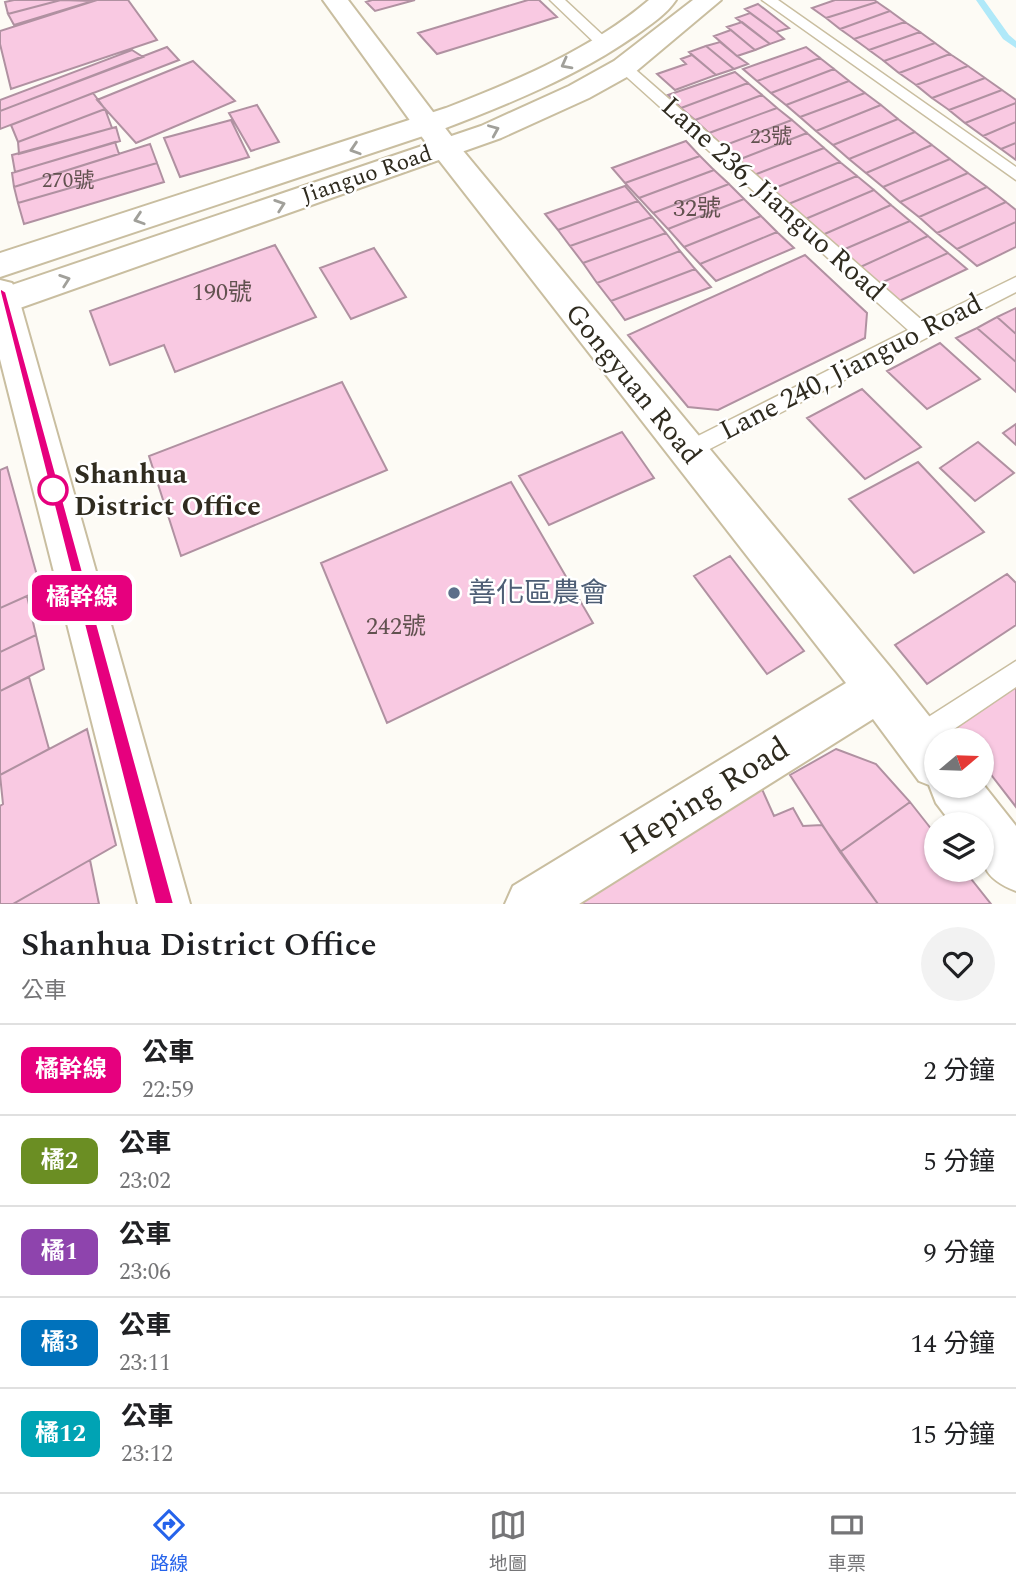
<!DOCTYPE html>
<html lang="zh-TW">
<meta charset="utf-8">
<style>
body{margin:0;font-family:Spectral,"Noto Sans TC",serif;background:#f2f2f2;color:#202124;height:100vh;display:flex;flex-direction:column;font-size:26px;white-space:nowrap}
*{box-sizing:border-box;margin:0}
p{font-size:23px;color:#757577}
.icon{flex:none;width:38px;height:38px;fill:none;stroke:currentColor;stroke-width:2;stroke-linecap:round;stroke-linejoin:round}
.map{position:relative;height:904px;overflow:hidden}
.panel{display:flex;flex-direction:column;background:#fff;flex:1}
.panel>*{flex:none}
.badge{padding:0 14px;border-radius:10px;font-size:24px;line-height:46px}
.needle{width:46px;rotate:71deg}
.buttons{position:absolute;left:924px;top:728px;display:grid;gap:14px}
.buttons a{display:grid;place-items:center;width:70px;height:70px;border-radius:50%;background:#fff;box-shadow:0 2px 5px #0004;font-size:35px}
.map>.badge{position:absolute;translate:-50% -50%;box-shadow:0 0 0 4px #fff}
.round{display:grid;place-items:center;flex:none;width:74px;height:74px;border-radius:37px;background:#f2f2f2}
.headline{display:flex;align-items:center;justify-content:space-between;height:119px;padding:0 21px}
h1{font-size:33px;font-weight:600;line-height:52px}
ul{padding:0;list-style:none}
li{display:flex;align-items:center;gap:21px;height:91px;padding:0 21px;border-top:2px solid #e0e0e0}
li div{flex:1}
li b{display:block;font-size:26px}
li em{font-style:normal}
li .badge{min-width:77px;font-weight:700;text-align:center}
.tab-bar{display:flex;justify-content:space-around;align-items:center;height:98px;border-top:2px solid #e0e0e0;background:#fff;font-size:19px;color:#757577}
.tab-bar a{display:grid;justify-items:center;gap:4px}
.tab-bar .on{color:#2563eb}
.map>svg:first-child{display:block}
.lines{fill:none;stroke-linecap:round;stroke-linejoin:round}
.stream{fill:#b0e9f9;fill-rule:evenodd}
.building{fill:#f9c9e2;stroke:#b091a1;stroke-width:2}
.lane-casing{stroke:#c9bea0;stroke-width:3}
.street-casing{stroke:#c9bea0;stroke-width:4}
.secondary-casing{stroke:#c9bea0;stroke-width:4}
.lane{fill:#fff;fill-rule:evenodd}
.street{fill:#fff;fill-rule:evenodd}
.secondary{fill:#fff;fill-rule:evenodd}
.oneway{stroke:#a1a09a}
.line{fill:#e6007e;stroke:#fff;stroke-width:2}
.stop-dot{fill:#fff;stroke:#e6007e;stroke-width:3.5}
.service-dot{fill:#5c6f8a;stroke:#fff;stroke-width:2.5}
.labels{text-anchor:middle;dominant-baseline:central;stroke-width:5;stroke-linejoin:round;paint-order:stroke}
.far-number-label{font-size:21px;fill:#625250}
.far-street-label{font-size:23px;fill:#2f2b1f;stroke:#fff}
.number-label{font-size:24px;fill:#625250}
.street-label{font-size:28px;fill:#2f2b1f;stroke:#fff}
.stop-label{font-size:28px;font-weight:bold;fill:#2f2b1f;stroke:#fff;text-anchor:start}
.service-label{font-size:28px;fill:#4e5e75;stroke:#fff;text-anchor:start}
.near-street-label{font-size:33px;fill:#2f2b1f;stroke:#fff}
</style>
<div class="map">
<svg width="1016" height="904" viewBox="0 0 1016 904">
<rect width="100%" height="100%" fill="#fdfbf5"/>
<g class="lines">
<path class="stream" d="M976 0H984L1009 35 1016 41V48L1003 39Z"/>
</g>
<path class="building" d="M14 0H61L8 14 5 2Z
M61 0 93 1 14 25 8 14Z
M97 0H128L157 40 11 89 0 44V31Z
M372 0H415L375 11 366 2Z
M528 0H539L557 17 437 54 418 33Z
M835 0H874L877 2 826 18 812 8Z
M877 2 890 11 840 29 826 18Z
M758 4 789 28 776 32 745 9Z
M890 11 905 22 854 39 840 29Z
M750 13 776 32 784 39 770 44 736 18Z
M742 22 770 44 755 50 727 27Z
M905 22 920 32 869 50 854 39Z
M731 30 755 50 737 56 714 36Z
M920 32 935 43 884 61 869 50Z
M720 42 737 56 748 64 734 69 706 46Z
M935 43 950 54 899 73 884 61Z
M706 46 734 69 716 75 689 52Z
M167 47 179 60 0 129V111Z
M806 47 820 58 757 81 743 69Z
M132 50 143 57 0 111V100Z
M950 54 968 66 916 85 899 73Z
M692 55 716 75 675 90 657 74 686 64 681 59Z
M820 58 834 69 771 93 757 81Z
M193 61 235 101 136 143 97 100Z
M968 66 985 78 932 98 916 85Z
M834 69 849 81 786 105 771 93Z
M735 72 748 83 681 108 668 95Z
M985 78 1002 90 949 110 932 98Z
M849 81 865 93 800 117 786 105Z
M748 83 762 95 695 120 681 108Z
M1002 90 1016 100V103L965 123 949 110Z
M93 93 105 109 18 142 11 125Z
M865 93 881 105 816 131 800 117Z
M762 95 777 108 709 133 695 120Z
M1016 103V122L983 136 965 123Z
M257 105 279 142 251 151 229 113Z
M881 105 898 119 833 145 816 131Z
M777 108 792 120 723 146 709 133Z
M105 109 112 128 19 154 18 142Z
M898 119 915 132 849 159 833 145Z
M231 120 249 157 180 177 164 138Z
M792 120 807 133 738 160 723 146Z
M1016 122V143L1001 149 983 136Z
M116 127 120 141 15 172 12 155Z
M915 132 932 145 866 173 849 159Z
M807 133 824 148 754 175 738 160Z
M686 141 700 156 625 183 612 168Z
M115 142 119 154 14 187 12 173Z
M1016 143V160L1001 149Z
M150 144 157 163 18 203 14 187Z
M932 145 950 159 883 187 866 173Z
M824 148 840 162 770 190 754 175Z
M700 156 714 170 639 198 625 183Z
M950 159 968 173 900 202 883 187Z
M840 162 857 176 786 205 770 190Z
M157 163 164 182 24 224 18 203Z
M714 170 729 184 653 213 639 198Z
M968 173 987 187 919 217 900 202Z
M857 176 874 190 803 220 786 205Z
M729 184 744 199 668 229 653 213Z
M625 186 638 201 558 230 545 214Z
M987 187 1006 202 937 233 919 217Z
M874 190 891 205 820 236 803 220Z
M744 199 761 216 684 247 668 229Z
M638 201 652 217 570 246 558 230Z
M1006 202 1016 210V222L957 249 937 233Z
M891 205 910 221 838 252 820 236Z
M761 216 777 232 700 264 684 247Z
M652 217 666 233 583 263 570 246Z
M910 221 928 236 856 269 838 252Z
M1016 222V247L977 266 957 249Z
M777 232 794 248 716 281 700 264Z
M666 233 680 251 597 283 583 263Z
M928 236 948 253 874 286 856 269Z
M275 245 316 317 175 372 164 345 110 365 90 311Z
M374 248 406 297 351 319 320 268Z
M680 251 695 269 611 301 597 283Z
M948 253 967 269 893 304 874 286Z
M805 255 867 313 865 338 718 410 688 407 628 335Z
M695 269 711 287 625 320 611 301Z
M1016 308V334L997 317Z
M997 317 1016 334V362L977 328Z
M977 328 1016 362V392L956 338Z
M940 343 980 379 927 409 887 371Z
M342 382 387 470 181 556 149 456Z
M862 389 921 447 865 479 807 418Z
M1016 424V445L1003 433Z
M622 432 654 478 549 525 519 476Z
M978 442 1014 473 975 501 940 468Z
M918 462 984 532 914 573 849 499Z
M7 467 41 590 0 608V470Z
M511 482 593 623 387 723 321 563Z
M730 556 804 651 767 674 694 576Z
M1007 574 1016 583V625L927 684 895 645Z
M27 596 36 635 0 652V608Z
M36 635 44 669 0 691V652Z
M29 677 49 749 0 775V691Z
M1016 685V807L982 763V740H964L952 726Z
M87 729 116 845 13 904H0V806L3 804 0 775Z
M836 749 876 764 910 802 840 852 790 775Z
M757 778 774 816 793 808 803 826 822 825 878 904H567Z
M910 802 936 835V870H964L991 904H878L840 852Z
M90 860 99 904H13Z"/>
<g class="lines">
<defs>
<path id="lane" d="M550 0H565L608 40V46H598Z
M762 0H778L1016 167V180Z
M624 63 629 64 924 322 1016 277V292L694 457 687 460 680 457 677 451 680 445 908 330 619 70 617 67 619 64Z
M1016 661V687L926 748 917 752 908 748 904 739 908 730Z"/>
<path id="street" d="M323 0H348L455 141 895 673 948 740H936V786H982V783L1016 826V891C978 876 982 861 982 824H952L936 803 929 785 919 781 873 719 579 904H505L513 886 846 683 435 155Z
M0 280 12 283 17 292 190 904H138L0 359Z"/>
<path id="secondary" d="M649 0H676C667 14 650 25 636 35 576 77 506 105 438 131L0 277V253L446 108C518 80 590 50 649 0Z
M693 0H721L634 73 589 98 501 138 0 315V289L481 126 569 86 614 61Z"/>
</defs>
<use href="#lane" class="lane-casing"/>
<use href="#street" class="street-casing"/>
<use href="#secondary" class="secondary-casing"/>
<use href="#lane" class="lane"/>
<use href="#street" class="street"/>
<use href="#secondary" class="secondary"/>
</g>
<defs><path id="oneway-chevron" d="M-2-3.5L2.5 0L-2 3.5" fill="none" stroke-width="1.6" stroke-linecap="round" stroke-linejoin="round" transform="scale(1.75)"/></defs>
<g class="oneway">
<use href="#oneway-chevron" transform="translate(566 64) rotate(152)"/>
<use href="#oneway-chevron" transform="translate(494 130) rotate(-23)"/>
<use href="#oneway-chevron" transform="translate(355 149) rotate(162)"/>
<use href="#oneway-chevron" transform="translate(280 205) rotate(-19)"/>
<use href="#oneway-chevron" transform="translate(139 219) rotate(162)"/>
<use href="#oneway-chevron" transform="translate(65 280) rotate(-19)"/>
</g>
<path class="line" d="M0 288 6 292 174 904H155L0 292Z"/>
<circle class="stop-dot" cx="53" cy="490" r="14"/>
<circle class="service-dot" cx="454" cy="593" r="7"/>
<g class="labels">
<g class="far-number-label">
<text x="771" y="137">23號</text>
<text x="68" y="181">270號</text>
</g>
<g class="far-street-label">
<text transform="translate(367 175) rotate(-19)">Jianguo Road</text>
</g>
<g class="number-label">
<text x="697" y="209">32號</text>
<text x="222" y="293">190號</text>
<text x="396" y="627">242號</text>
</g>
<g class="street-label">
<text transform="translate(773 199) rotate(42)">Lane 236, Jianguo Road</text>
<text transform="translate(851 367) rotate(-27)">Lane 240, Jianguo Road</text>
<text transform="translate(633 384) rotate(51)">Gongyuan Road</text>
</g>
<g class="stop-label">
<text x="74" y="474">Shanhua<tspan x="74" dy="32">District Office</tspan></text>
</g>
<g class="service-label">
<text x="468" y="593">善化區農會</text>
</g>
<g class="near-street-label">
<text transform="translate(705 796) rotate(-32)">Heping Road</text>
</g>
</g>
</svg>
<div class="buttons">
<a><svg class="needle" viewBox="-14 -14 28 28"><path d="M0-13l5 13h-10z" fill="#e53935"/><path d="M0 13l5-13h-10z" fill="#757577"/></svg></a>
<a><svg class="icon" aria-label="layers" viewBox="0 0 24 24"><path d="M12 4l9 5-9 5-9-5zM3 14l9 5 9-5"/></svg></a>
</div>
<b class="badge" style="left:82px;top:598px;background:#e6007e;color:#fff">橘幹線</b>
</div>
<section class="panel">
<div class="headline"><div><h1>Shanhua District Office</h1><p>公車</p></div><a class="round"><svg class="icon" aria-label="heart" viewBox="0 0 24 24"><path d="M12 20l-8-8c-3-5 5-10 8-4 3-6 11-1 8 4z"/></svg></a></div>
<ul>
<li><span class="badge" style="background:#e6007e;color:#fff">橘幹線</span><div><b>公車</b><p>22:59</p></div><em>2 分鐘</em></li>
<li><span class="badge" style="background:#6b8e23;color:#fff">橘2</span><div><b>公車</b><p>23:02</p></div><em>5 分鐘</em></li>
<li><span class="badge" style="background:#8e44ad;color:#fff">橘1</span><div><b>公車</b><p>23:06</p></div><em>9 分鐘</em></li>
<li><span class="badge" style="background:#0072bc;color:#fff">橘3</span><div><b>公車</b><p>23:11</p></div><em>14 分鐘</em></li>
<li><span class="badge" style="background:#00a3b4;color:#fff">橘12</span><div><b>公車</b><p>23:12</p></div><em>15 分鐘</em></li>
</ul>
</section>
<nav class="tab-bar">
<a class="on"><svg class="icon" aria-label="directions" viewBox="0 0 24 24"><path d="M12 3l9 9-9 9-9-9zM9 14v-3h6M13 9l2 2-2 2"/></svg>路線</a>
<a><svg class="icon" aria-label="map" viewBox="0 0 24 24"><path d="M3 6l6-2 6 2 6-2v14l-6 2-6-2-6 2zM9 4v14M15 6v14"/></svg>地圖</a>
<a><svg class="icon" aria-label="tickets" viewBox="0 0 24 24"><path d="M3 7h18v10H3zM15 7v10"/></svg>車票</a>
</nav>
